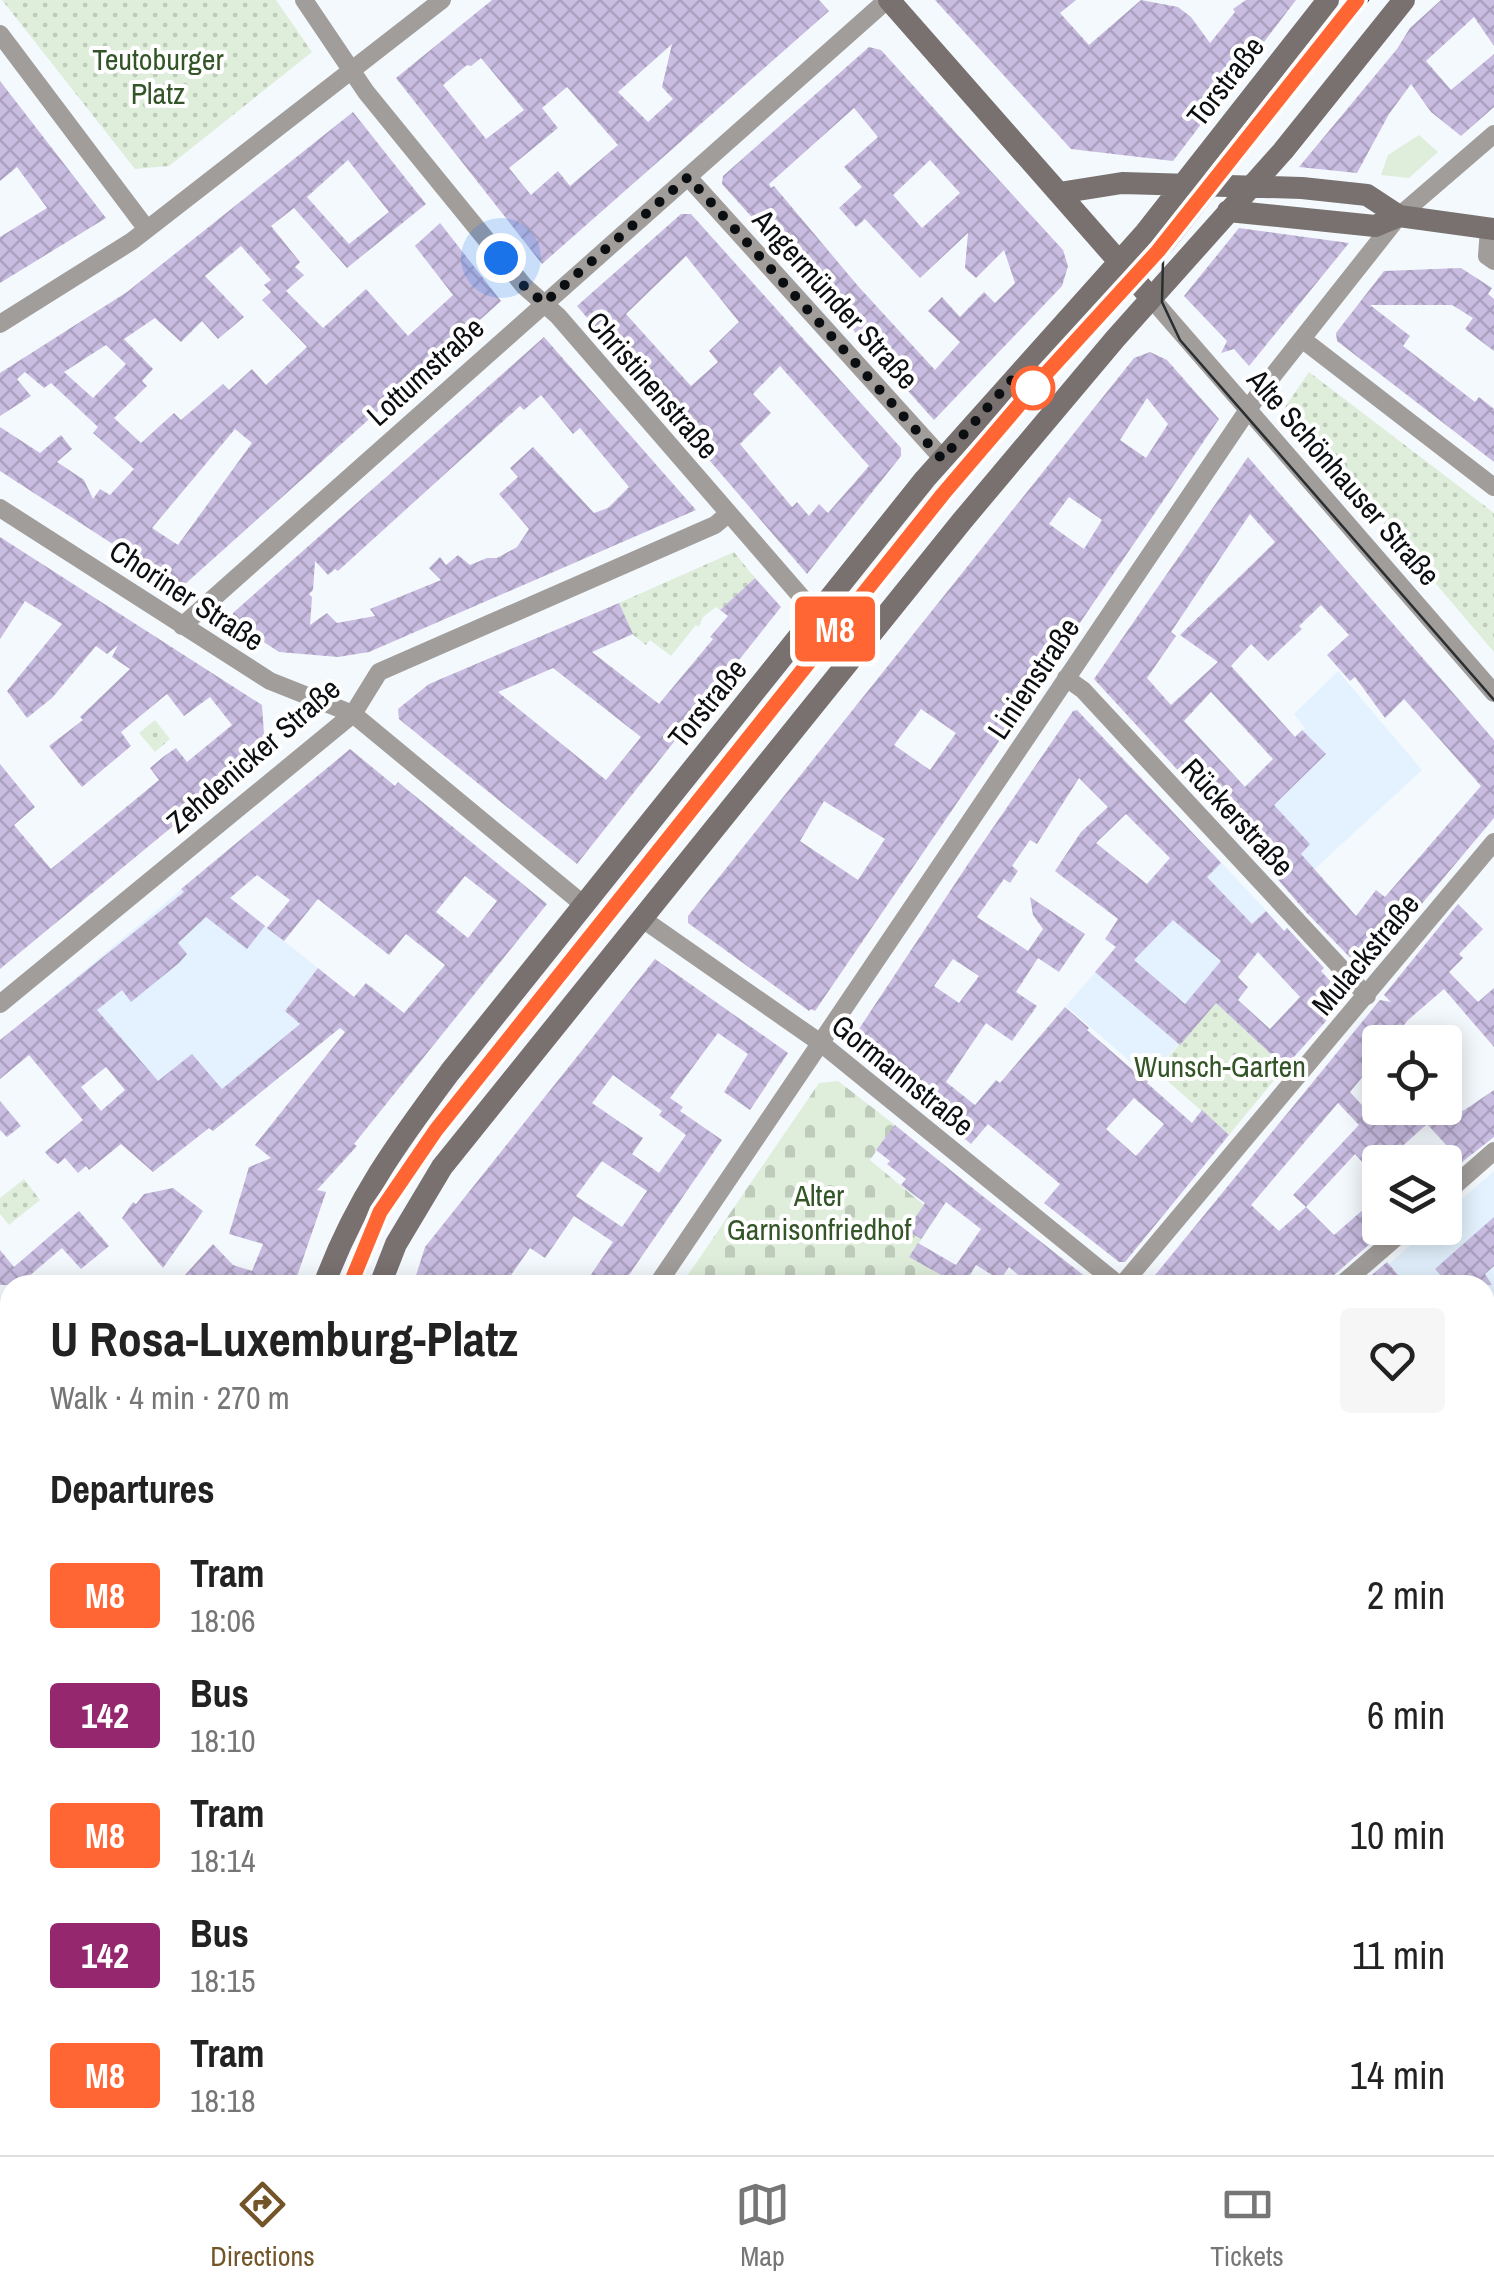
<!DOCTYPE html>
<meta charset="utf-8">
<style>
body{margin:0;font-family:"Archivo Narrow",sans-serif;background:#f6f6f6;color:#222;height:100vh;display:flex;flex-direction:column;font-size:38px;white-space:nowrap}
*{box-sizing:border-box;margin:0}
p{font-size:32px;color:#767676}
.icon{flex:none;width:55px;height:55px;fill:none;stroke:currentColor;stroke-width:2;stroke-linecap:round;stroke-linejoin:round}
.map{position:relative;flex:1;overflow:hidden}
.drawer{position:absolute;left:0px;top:1275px;width:1495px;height:880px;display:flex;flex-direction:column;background:#fff;border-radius:30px 30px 0 0;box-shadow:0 5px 25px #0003}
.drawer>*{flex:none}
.badge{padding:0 20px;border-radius:8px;font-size:35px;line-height:65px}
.buttons{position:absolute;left:1362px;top:1025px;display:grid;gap:20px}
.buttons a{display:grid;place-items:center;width:100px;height:100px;border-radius:10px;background:#fff;box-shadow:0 5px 25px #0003;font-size:50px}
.you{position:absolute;width:50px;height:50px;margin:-25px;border:8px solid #fff;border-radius:50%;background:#1a73e8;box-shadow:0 0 0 15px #1a73e833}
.map>.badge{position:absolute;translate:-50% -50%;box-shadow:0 0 0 5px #fff}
h2{padding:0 50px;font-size:38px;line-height:90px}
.round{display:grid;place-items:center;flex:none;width:105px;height:105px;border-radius:10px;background:#f6f6f6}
.head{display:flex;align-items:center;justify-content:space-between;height:170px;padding:0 50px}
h1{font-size:48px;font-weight:800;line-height:75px}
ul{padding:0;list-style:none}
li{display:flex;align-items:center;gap:30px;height:120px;padding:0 50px}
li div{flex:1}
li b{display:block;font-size:38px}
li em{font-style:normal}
li .badge{min-width:110px;font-weight:700;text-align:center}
.menu{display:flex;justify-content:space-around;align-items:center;height:140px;border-top:2px solid #e0e0e0;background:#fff;font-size:28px;color:#767676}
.menu a{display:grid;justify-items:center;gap:5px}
.menu .selected{color:#735529}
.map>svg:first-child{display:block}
.built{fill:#e3f2fe}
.green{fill:#dfeedb}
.cemetery{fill:url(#cemetery-stones)}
.park{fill:url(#park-dots)}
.building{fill:url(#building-cross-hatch);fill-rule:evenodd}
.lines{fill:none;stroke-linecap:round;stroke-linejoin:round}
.street{stroke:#a19d9b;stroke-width:18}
.secondary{stroke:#78716f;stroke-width:22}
.tram{stroke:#2a2e30;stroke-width:2.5}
.line-casing{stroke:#fff;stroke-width:22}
.line{stroke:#f63;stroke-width:15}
.walk{stroke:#0c0f11;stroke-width:10;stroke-dasharray:0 18}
.stop-dot{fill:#fff;stroke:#f63;stroke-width:5}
.labels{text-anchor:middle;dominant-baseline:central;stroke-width:8;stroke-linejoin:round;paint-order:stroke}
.park-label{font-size:30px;fill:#335528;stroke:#fff}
.street-label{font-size:30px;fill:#0c0f11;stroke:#fff}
</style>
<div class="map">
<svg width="1494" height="2155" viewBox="0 0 1494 2155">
<defs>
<pattern id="cemetery-stones" width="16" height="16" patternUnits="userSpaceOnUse" patternTransform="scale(2.5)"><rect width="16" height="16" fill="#dfeedb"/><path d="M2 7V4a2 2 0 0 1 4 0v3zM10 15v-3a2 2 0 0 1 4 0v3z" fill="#becbbb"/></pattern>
<pattern id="park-dots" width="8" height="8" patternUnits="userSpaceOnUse" patternTransform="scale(2.5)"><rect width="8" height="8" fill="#dfeedb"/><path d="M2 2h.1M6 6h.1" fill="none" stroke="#becbbb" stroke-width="1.8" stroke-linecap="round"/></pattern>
<pattern id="building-cross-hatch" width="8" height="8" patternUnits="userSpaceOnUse" patternTransform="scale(2.5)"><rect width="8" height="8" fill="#c8bce0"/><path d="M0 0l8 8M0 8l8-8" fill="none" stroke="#aba0bf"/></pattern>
</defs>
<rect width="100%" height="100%" fill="#f4f9fe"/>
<path class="built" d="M1338 671 1422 770 1290 892 1275 876 1281 870 1247 833 1240 838 1217 813 1305 728 1294 714Z
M1206 846 1285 931 1294 990 1258 953 1149 1078 1066 1006Z
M200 874 318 968 285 1011 300 1024 165 1138 50 999Z
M1494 1171V1574L1485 1567V1285H1407L1389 1264 1430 1228H1445V1214Z
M1485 1690 1494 1693V1995L1485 1986Z
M459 2145H583L582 2155H458Z"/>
<path class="green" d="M1419 135 1438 152 1409 178 1381 175 1388 155Z"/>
<path class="cemetery" d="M838 1081 895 1125 870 1160 937 1216 910 1257 959 1285H681L819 1083Z"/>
<path class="park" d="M2 0H276L312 52 169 166 135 169Z
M1309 372 1494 513V652L1285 407Z
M734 552 755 578 720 610 716 607 703 617 699 627 696 625 671 656 650 640 646 645 633 635 619 603Z
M155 720 170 739 155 752 139 733Z
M1216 1003 1285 1067 1229 1135 1156 1071Z
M24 1179 40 1200 9 1225 0 1214V1198Z
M780 2145H939L928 2155H779Z"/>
<path class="building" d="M492 0H819L829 11 542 264 396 78ZM672 44 662 87 673 99 648 122 618 92ZM481 58 524 110 486 139 443 85 467 65 471 66ZM567 87 618 145 570 186 558 171 531 195 509 168 558 128 542 108Z
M935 0H1076L1060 13 1089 45 1141 0 1178 7 1191 17 1210 43 1235 12 1233 9 1246 0H1296L1173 161 1071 149Z
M1441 0H1494V46L1474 17 1426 61 1451 90 1494 54V107L1461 136 1431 112 1411 84 1389 114 1357 173 1299 167 1397 49 1410 28Z
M869 47 881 50 966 144 1063 250 1068 266 1062 286 934 420 722 184 723 176ZM854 108 878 137 844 167 862 187 839 208 856 227 865 219 920 278 968 233 965 268 976 278 1004 250 1015 283 995 303 984 292 960 317 942 297 928 311 960 342 935 370 858 286 774 186 771 188 769 184ZM930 160 960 193 922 228 893 195Z
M0 81 106 218 0 283V237L47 208 17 167 0 181Z
M353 112 426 204 347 268 294 208 271 226 300 262 295 267 304 275 286 291 323 328 366 289 408 336 453 295 415 246 440 223 501 301 184 585H176L0 471V427L40 453 61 435 72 449 57 462 84 480 93 499 100 489 110 495 134 469 93 433 98 427 51 383 44 388 25 372 17 379 31 396 0 416V373L127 292ZM348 160 389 212 349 244 307 197ZM241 246 271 280 264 285 271 292 262 300 307 347 266 385 252 369 229 390 223 384 181 420 174 413 141 443 114 418 147 386 142 381 153 369 124 339 155 318 181 342 202 321 218 339 244 317 205 276ZM106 345 126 364 93 398 64 372ZM235 429 252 443 178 545 152 528Z
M681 214H691L901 448V456L807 574 577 306ZM686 256 739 322 709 351 718 362 691 386 626 314ZM780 366 869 466 828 513 819 504 809 516 797 502 792 507 740 444 771 413 753 394Z
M1239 228 1349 243 1249 366 1234 349 1221 353 1227 341 1184 296Z
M1461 268 1492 288 1488 294 1494 299V351L1465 329 1473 318 1452 305H1370L1410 336 1403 346 1475 402 1479 397 1494 409V462L1337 341 1336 333 1384 271Z
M544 337 696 510 369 652 338 657 279 652 232 621 233 613ZM541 395 573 434 580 428 629 487 608 508 594 513 533 447 510 468 518 477 499 494 529 529 517 547 497 558H487L470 565 458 555 446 565 440 557 429 568 441 580 370 609 375 616 337 623 327 613 310 625 312 597 309 594 313 590 315 561 328 575 335 569 338 571 520 406 524 410Z
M1150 352 1167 360 1219 419 815 1011 811 1009 809 1011 688 923V916L1134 358ZM1147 398 1168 424 1146 458 1120 440ZM1069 497 1102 520 1084 549 1049 524ZM921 709 956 733 930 770 894 745ZM824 801 885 839 858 880 800 841Z
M1248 457 1494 740V818L1367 969H1361L1305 911 1275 876 1281 870 1246 832 1240 838 1094 679ZM1250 514 1275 542 1180 635 1218 662 1171 705 1147 678 1176 636 1171 632ZM1321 605 1349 635 1327 655 1350 681 1355 677 1385 718 1404 699 1481 786 1385 897 1376 890 1356 916 1301 854 1310 844 1274 805 1326 754 1302 730 1295 737 1231 666 1251 644 1268 661 1302 629 1299 626ZM1211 692 1273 759 1245 787 1184 721Z
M0 537 262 705 265 750 0 969V764L35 807 14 825 51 869 159 780 150 768 163 757 176 748 187 762 232 725 210 697 184 716 167 694 121 732 131 746 82 787 49 746 83 720 80 717 130 669 112 657 118 645 107 654 96 646 52 698 27 718 7 691 62 624 25 601 0 639Z
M755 578 781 607 577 864 399 719 398 709 429 684 619 603 633 634 592 652 659 704 713 639 710 637 728 616 720 610ZM553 668 641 737 606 780 498 692Z
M1077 710 1221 863 1207 877 1252 924 1266 911 1284 931 1287 928 1324 968 1321 971 1344 996V1001L1285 1067 1216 1003 1180 1045 1095 972 1116 947 1105 939 1118 919 1055 871 1081 832 1108 807 1079 778 1037 844 1030 840 1012 866 1018 871 1010 883 1004 879 977 917 1028 951 1043 929 1033 915 1030 897 1085 934 1059 972 1038 958 1016 992 1037 1006 1012 1041 986 1023 946 1082 975 1105 996 1080 1000 1083 1065 1007 1089 1028 1087 1030 1135 1072 1138 1070 1149 1080 1147 1083 1192 1123 1202 1110 1229 1135 1125 1262H1119L1044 1203 1060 1184 988 1124 971 1144 854 1047 858 1042 853 1038 968 864 1073 711ZM1126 814 1170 858 1147 884 1096 843ZM1173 920 1221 961 1185 1004 1134 960ZM1258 952 1300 997 1270 1029 1238 1000 1248 987 1238 977ZM953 959 979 976 959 1003 934 986ZM1134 1098 1164 1124 1136 1156 1106 1129Z
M350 749 395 786 398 782 547 904 354 1144 357 1146 317 1190 326 1192 294 1285H176L213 1244 233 1265 252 1271 263 1244 229 1234 249 1167 271 1158 255 1145 345 1032 340 1028 213 1131 209 1128 153 1172 121 1144 89 1170 86 1166 78 1173 65 1158 58 1164 50 1158 45 1152 83 1120 29 1055 0 1079V1040L184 892 181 889ZM257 875 290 900 267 928 284 941 318 899 389 955 406 934 445 965 404 1013 366 983 354 997 318 968 285 1011 300 1024 222 1089 192 1054 158 1081 97 1010 122 990 131 1002 179 963 187 954 178 943 206 917 247 949 265 926 230 898ZM465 876 497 901 468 938 436 912ZM106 1067 125 1090 101 1111 81 1087Z
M1458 904 1483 929 1459 954 1463 958 1449 972 1478 1002 1494 988V1047L1444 989 1408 1020 1390 1042H1380L1379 1057 1350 1092 1379 1124 1398 1108H1445V1091L1463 1111 1494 1090V1137L1462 1162 1427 1124 1388 1159 1380 1156V1182L1355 1154 1306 1207 1334 1235 1380 1195V1235L1333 1276 1329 1285H1147L1380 1000 1391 1002 1384 995ZM1338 1103 1359 1125 1293 1195 1306 1207 1279 1231 1251 1205Z
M655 959 788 1053 750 1110 724 1092 748 1054 718 1033 670 1098 683 1107 680 1111 722 1140 622 1285H584L613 1242 574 1216 545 1258 530 1248 504 1285H413L425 1247ZM613 1075 662 1111 659 1115 686 1135 659 1173 632 1154 643 1138 592 1103ZM602 1161 647 1191 622 1227 576 1196Z
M0 1101 21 1126 7 1137 0 1130Z
M895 1125 980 1194 1096 1285H1030L1009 1267 1000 1280 976 1265 964 1285H959L909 1257 918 1243 956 1265 981 1229 946 1202 921 1239 907 1230 925 1203 901 1185 906 1179 887 1164 890 1161 876 1150Z
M173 1188 203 1211 163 1268 122 1218 133 1202 136 1204 144 1194Z
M79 1211 109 1246 81 1269 62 1248 28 1277 34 1285H0V1250L14 1267Z
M1494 1217V1266L1485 1274 1492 1285H1449L1435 1269Z
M1387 1262 1407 1285H1360Z"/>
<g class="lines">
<path class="street" d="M304 0 366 92 524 286 558 316 817 615
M0 34 146 228
M688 177 943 459
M1489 229 1487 256 1494 261
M1151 298 1494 693
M0 324 132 241 442 0
M1302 339 1494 487
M0 508 270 681 353 714 584 905
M182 626 887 0
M1066 678 1083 690 1367 996
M644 920 822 1044 1119 1285
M0 1004 353 714 379 672 715 525 728 514
M1445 1194 1494 1151
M657 1285 1260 392 1399 216 1494 134
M1122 1285 1494 842
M1341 1285 1407 1228
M0 1367 10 1379
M1485 1594 1494 1601
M302 2155 306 2145
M756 2155 757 2145
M950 2155 961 2145
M1476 2155 1494 2140"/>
<path class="secondary" d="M889 0 1151 298
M1059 193 1122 183 1302 188 1367 195 1399 216 1494 229
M1228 211 1375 226 1399 216
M324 1285C355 1201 397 1143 450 1072L925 479 1145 233 1328 0
M380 1285 396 1244 442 1167 962 521 1115 339 1283 151 1404 0
M0 1644 10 1643
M1485 1655 1494 1650
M93 2155 96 2145"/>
<path class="tram" d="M1163 260 1162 302 1180 340 1494 700
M360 1285 388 1216 443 1134 971 472 1047 383 1172 249 1368 0
M0 1373 10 1385
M0 1648H10
M1485 1662 1494 1665"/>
</g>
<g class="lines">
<defs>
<path id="line" d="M350 1285 380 1212 436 1130 943 494 1042 378 1158 251 1357 0"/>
</defs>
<use href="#line" class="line-casing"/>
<use href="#line" class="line"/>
<path class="walk" d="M501 258 524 286 544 303 688 177 942 459 1017 374 1033 388"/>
</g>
<circle class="stop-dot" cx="1033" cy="388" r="20"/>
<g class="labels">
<g class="park-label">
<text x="158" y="59">Teutoburger<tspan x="158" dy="34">Platz</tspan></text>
<text x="1220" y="1066">Wunsch-Garten</text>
<text x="819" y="1195">Alter<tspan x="819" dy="34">Garnisonfriedhof</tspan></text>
</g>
<g class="street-label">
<text transform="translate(1225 81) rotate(-52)">Torstraße</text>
<text transform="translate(836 299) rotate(48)">Angermünder Straße</text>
<text transform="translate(425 371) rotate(-42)">Lottumstraße</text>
<text transform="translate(653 385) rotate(49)">Christinenstraße</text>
<text transform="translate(1344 477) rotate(49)">Alte Schönhauser Straße</text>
<text transform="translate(187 595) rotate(33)">Choriner Straße</text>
<text transform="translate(1033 678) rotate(-56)">Linienstraße</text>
<text transform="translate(707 703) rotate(-51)">Torstraße</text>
<text transform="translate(253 755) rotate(-41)">Zehdenicker Straße</text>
<text transform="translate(1238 817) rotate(47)">Rückerstraße</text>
<text transform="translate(1365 954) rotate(-50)">Mulackstraße</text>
<text transform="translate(903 1075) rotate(39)">Gormannstraße</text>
</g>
</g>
</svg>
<div class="buttons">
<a><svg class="icon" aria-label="locate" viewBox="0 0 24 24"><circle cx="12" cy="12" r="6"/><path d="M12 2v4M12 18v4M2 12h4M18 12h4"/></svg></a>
<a><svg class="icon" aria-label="layers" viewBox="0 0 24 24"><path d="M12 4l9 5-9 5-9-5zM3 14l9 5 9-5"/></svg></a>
</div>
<div class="you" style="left:501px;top:258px"></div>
<b class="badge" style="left:835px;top:629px;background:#f63;color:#fff">M8</b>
<section class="drawer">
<div class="head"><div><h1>U Rosa-Luxemburg-Platz</h1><p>Walk · 4 min · 270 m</p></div><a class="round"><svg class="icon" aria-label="heart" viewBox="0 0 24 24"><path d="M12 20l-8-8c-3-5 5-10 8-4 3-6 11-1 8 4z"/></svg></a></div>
<h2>Departures</h2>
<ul>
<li><span class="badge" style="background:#f63;color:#fff">M8</span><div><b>Tram</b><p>18:06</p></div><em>2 min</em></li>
<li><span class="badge" style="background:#95276e;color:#fff">142</span><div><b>Bus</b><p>18:10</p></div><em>6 min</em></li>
<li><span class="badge" style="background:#f63;color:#fff">M8</span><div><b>Tram</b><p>18:14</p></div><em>10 min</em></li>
<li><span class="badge" style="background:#95276e;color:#fff">142</span><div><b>Bus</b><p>18:15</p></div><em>11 min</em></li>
<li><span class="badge" style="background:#f63;color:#fff">M8</span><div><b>Tram</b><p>18:18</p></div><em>14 min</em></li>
</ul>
</section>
</div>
<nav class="menu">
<a class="selected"><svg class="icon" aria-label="directions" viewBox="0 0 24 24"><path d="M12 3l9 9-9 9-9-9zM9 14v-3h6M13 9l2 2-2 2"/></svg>Directions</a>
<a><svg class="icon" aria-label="map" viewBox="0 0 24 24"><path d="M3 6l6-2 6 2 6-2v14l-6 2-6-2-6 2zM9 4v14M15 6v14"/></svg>Map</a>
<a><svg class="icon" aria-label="tickets" viewBox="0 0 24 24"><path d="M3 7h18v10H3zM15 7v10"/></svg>Tickets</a>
</nav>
